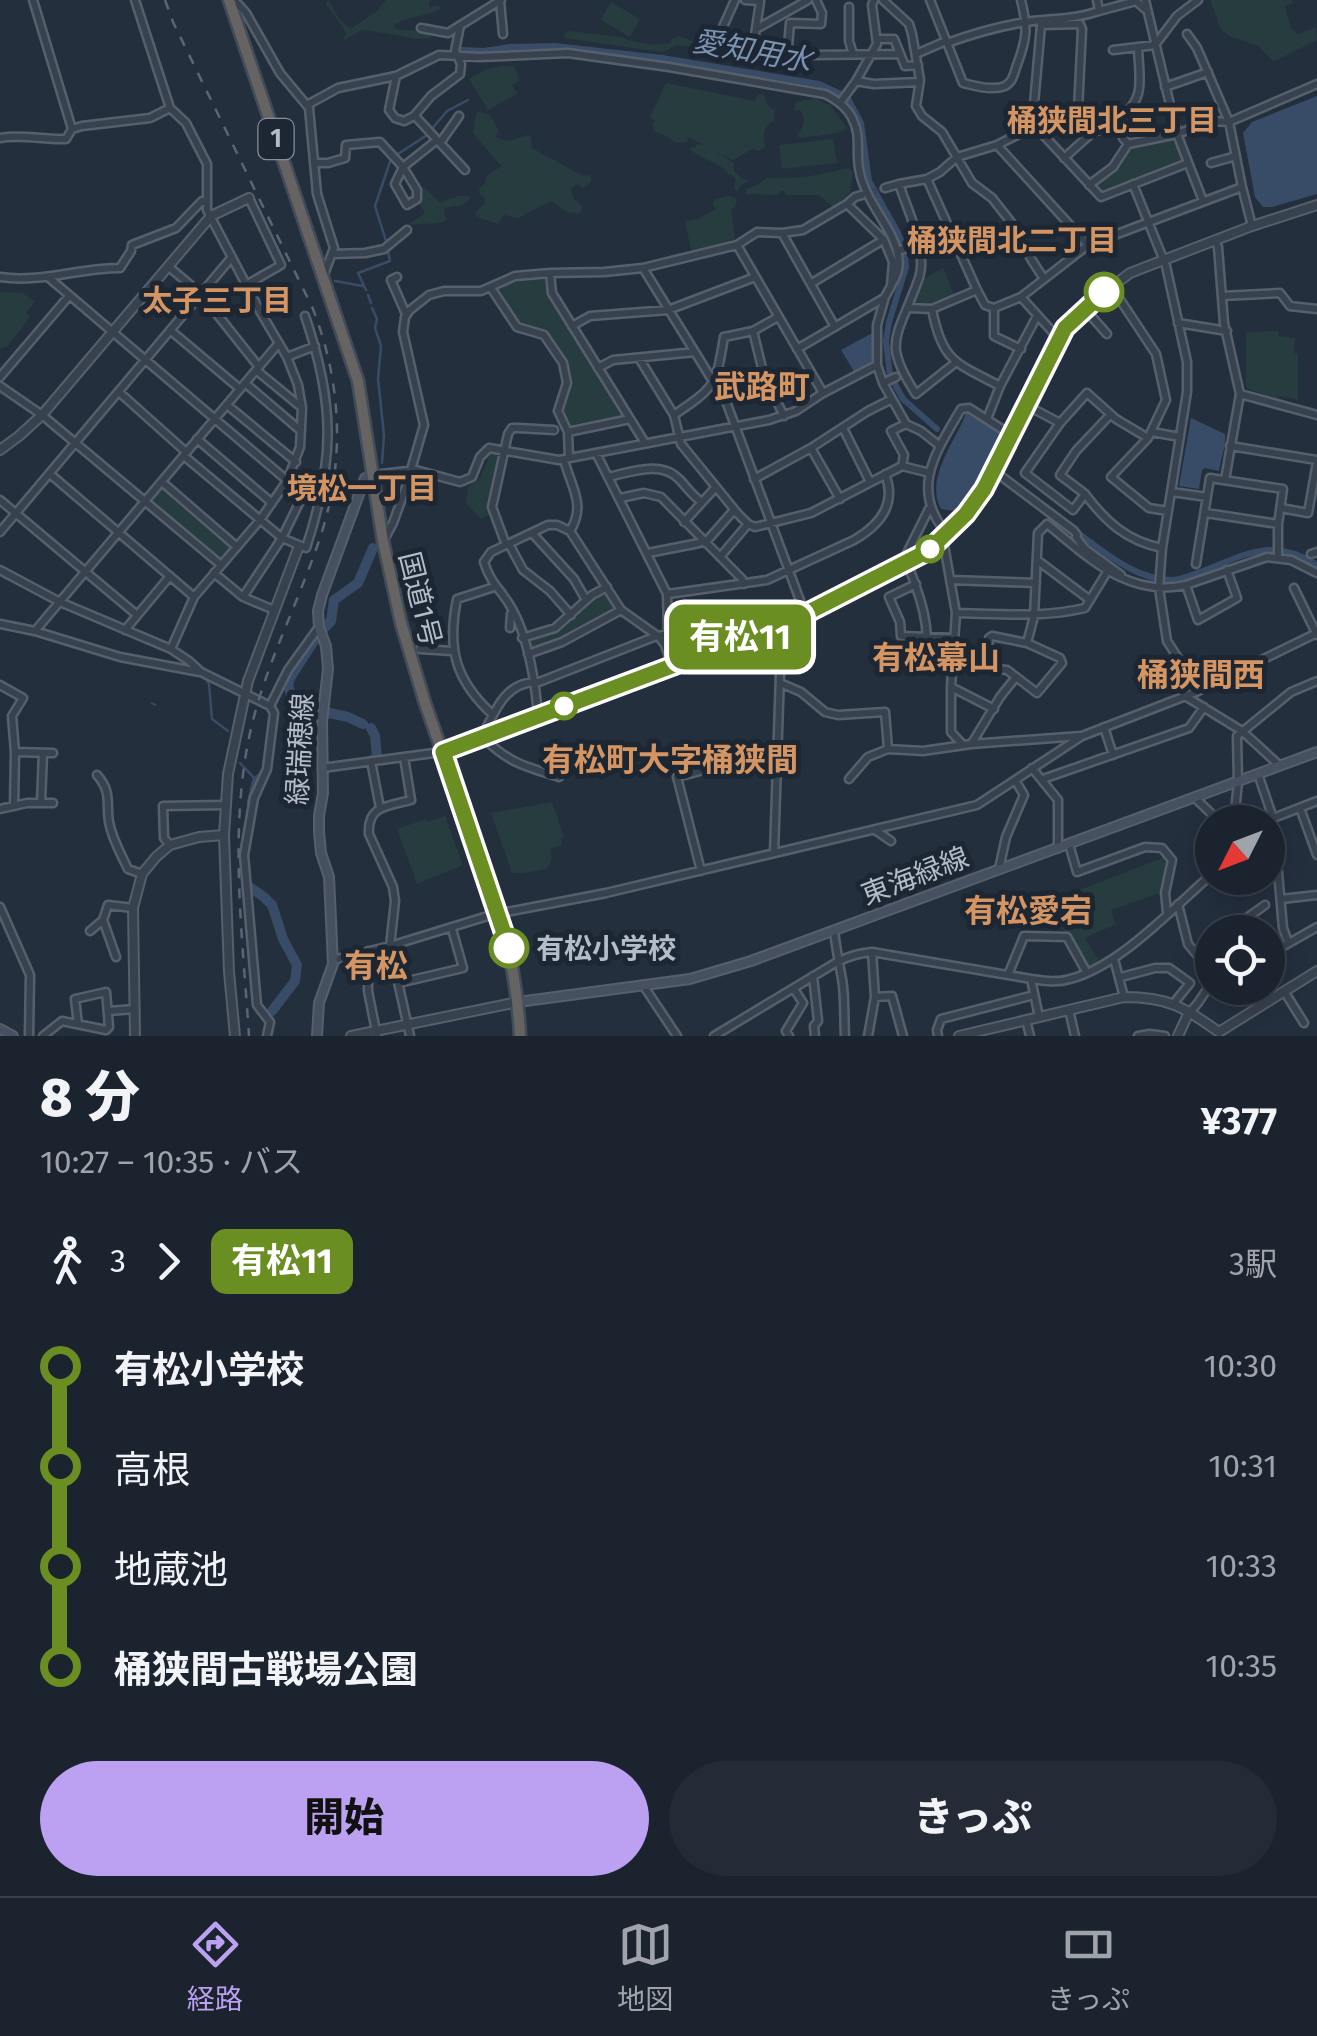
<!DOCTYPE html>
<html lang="ja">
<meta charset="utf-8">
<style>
body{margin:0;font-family:"Fira Sans","Noto Sans JP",sans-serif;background:#242b36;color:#f1f3f6;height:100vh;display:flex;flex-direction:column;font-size:38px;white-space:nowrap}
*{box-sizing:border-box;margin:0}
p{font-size:32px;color:#a0a4aa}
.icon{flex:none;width:55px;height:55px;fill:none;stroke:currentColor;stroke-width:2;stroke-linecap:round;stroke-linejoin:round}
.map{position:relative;height:1036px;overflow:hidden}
.details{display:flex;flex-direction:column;background:#1b232e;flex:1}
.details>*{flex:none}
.badge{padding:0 20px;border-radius:15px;font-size:35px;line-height:65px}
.needle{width:65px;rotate:228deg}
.fabs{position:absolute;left:1195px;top:805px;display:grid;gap:20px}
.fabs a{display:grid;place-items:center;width:90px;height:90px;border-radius:50%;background:#1b232e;box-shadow:0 5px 25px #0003,0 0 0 2px #39404a;font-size:50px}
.map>.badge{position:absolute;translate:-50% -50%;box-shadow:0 0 0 5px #fff}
.legs{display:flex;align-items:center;gap:15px;height:110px;padding:0 40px;font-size:32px}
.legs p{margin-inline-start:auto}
.summary{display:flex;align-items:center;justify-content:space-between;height:170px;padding:0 40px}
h1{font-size:55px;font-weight:800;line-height:75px}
.action{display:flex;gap:20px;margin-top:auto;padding:20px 40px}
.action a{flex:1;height:115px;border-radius:60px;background:#bca0f2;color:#111;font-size:40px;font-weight:800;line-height:115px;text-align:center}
.action a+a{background:#242b36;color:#f1f3f6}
ul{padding:0 40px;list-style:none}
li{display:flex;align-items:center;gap:35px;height:100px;font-size:38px}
li i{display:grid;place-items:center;width:15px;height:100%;margin:0 12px;background:currentColor}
li i::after{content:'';width:25px;height:25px;margin:-12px;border:8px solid;border-radius:50%;background:#1b232e}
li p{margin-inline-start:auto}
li:first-child i{background:linear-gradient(#0000 50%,currentColor 0)}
li:last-child i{background:linear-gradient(currentColor 50%,#0000 0)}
.dock{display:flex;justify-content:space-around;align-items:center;height:140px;border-top:2px solid #39404a;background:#1b232e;font-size:28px;color:#a0a4aa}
.dock a{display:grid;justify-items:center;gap:5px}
.dock .current{color:#bca0f2}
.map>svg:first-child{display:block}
.green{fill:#263c3f}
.water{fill:#394c67}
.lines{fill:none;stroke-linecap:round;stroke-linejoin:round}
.stream{stroke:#394c67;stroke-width:2.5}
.canal{stroke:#394c67;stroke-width:6}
.river{stroke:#394c67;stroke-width:10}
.minor-tunnel{stroke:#3a4453;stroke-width:6;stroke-dasharray:6 3;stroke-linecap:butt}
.minor-casing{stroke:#565f6c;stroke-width:11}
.tertiary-casing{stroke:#565f6c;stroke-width:12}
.secondary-casing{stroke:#565f6c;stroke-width:12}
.trunk-casing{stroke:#434c59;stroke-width:15}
.minor{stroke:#38414e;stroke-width:6}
.tertiary{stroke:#38414e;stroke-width:8}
.secondary{stroke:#465061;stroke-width:8}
.trunk{stroke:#656462;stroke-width:10}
.rail{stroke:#5a6575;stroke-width:2.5;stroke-dasharray:10 10;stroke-linecap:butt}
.line-1-casing{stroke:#fff;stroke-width:22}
.line-1{stroke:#6b8e23;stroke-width:15}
.stop-1-dot{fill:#fff;stroke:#6b8e23;stroke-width:5}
.labels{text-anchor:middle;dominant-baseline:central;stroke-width:10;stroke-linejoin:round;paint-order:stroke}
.shield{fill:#1d2633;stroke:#878f9c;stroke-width:2.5}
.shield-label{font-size:25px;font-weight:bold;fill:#b4bcc9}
.street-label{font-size:28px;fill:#b4bcc9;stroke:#1d2633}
.stop-label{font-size:28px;font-weight:bold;fill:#b4bcc9;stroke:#1d2633;text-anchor:start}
.water-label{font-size:30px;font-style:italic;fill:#7c92b1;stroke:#1d2633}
.neighbourhood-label{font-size:30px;font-weight:bold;fill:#d59563;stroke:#1d2633}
.quarter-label{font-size:32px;font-weight:bold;fill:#d59563;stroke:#1d2633}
</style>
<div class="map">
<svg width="1317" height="1036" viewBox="0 0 1317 1036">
<rect width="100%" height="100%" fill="#242f3e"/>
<path class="green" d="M328 0 340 20 350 29 376 12 386 0H432L429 2V8L438 5 441 8C427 17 408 16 394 25L396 29 429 32 431 38 419 39 366 30 360 31 343 41 346 32 326 4Z
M1210 0H1292V3L1285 6 1291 28 1298 34 1316 27 1317 40 1277 60H1272L1258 46 1229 36 1221 29Z
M611 2 640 19 630 37 601 20Z
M568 31 622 37C629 41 641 43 649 44 657 46 661 42 669 44L672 39 679 36 697 43 696 47 676 45 668 50 660 52 565 38 564 35Z
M502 66H514L520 80 512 85 517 94 488 110 469 79 487 69Z
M666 83 755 101 757 95 763 93 768 106 775 110 774 120C763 128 763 134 765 147L759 151 753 149 733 160 714 151 732 162 734 164V171L741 178 749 181 741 185 737 192 734 188 736 181 734 177 728 174 725 169 691 151V147L696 148 697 144 704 145 688 137 687 142 676 143 668 137 654 131 652 124 656 121 650 117Z
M814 98 830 105 847 128 838 133 801 138 797 136C802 128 808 119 800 110L794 111 796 102Z
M480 111 490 115 499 131 496 134 497 138 508 141 528 135 531 137 532 148 583 176 589 175 592 178 590 183 583 188 578 184 571 188 574 199 582 206 581 212 578 214 574 212 569 213 551 201 518 218 504 215 498 224 477 217 475 213 484 204 485 199 480 195 479 189 485 183 487 176 501 166 473 133 476 114Z
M1175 138 1182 161 1099 194 1090 184 1114 168 1128 147Z
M833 139 837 163 782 169 779 145Z
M849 168 853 173 850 192 834 208 819 195H786L785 191H781L778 195 745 194 747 189 757 185 766 178 806 177Z
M424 187 440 203 458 196H470C466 209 455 205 445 208L444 212 447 220C439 225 422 223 411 225L409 224 425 213 418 202 419 191Z
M728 196 734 197 737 200 735 207 731 209 735 240 733 243 691 250 685 221 698 219 717 208 713 206 714 199Z
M943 268 955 296 932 308 912 306 920 281Z
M546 278 549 293 624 414 622 418 569 429 561 411 570 382 566 360 546 331 521 324 498 289 518 281Z
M0 292 22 293 35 301 26 313 30 317 7 347 0 348Z
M1278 331 1279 336 1295 338 1294 353 1298 354V400L1280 396 1278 399 1250 390 1246 386V332Z
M497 454 500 455 489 501 490 514 481 519 466 503 468 487 480 478 490 455Z
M160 487H163L231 544 232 547 221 559 151 502 150 499Z
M605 593 613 603 615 611 561 641 531 650 528 639 557 630 590 602Z
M552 802 564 837 561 838 562 845 550 849 552 858 547 869 524 873H512L491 813Z
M445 816 463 865 417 884 397 829 426 819 428 822Z
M1165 857 1169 868 1162 892 1111 910 1116 924 1085 938 1100 963 1087 970 1070 934 1049 921 1051 915 1035 906 1037 900 1050 897 1056 899Z"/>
<path class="water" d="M1317 96V194L1272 207H1263L1255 197 1243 133 1252 122Z
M876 331 873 362 855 373 841 350Z
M966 413 1001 433C988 457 975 495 955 511L941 509C924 477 957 440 966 413Z
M1191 418 1225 434C1226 448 1221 457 1219 471L1205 468 1202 470 1199 489 1179 486Z"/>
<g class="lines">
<path class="stream" d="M431 130 447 111 468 100
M395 156 427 135
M386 241 375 206 391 159
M335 281 363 286
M366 290 358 273 390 261 388 251
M368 295 371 303
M372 308 377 319 375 328 381 346 378 379 384 435 382 463
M206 679 209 684 212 719 228 731
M240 763 257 781"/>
<path class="canal" d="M462 50 484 51 510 47 555 46 662 58 819 84 847 97 861 123 869 181 897 231 903 245 905 257 906 267 889 322 886 341 890 375 903 399 937 429
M1082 536C1108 555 1136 579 1171 580 1181 580 1191 575 1200 572 1245 555 1272 536 1317 565"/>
<path class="river" d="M320 710 310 706 297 710 288 686 290 678 317 636 331 621 334 600 358 583 373 548
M325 712 348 717 363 724
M371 728 375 736 377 756
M252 802 257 781 263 776
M251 888 264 897 272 905 283 939 297 965 295 981 272 1011"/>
<path class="minor-tunnel" d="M862 195 885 188
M153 705 154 703"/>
<defs>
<path id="minor" d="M33 0 72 129
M135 0 170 108 186 123 207 164V210L261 313 287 357 298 385 302 408 300 447 287 481 260 520 194 597 171 649
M229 0 237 3 246 13 280 73 309 108 317 194 334 248 323 277
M735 0 722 29 724 34 754 41 757 46 786 49 788 47 790 23 821 24 822 13 816 0
M745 0 760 1
M883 0 909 24 912 34 920 80 916 106 922 116 942 132 972 183 992 198 1014 226 1031 259 1044 279
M930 0 963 83C975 86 993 91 1005 86 1013 82 1014 73 1017 65 1027 38 1028 28 1021 0
M1097 0 1099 11 1136 1 1145 9
M1145 0 1177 134 1203 201
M500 1 503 34
M849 7V41L853 54
M421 28 448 33 501 0
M758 28 808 0
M1187 34 1197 48 1229 122 1242 187 1252 226
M877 39H894L905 66 918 65
M754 41 760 2
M947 43C972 34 999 26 1026 22 1052 18 1073 20 1099 11
M1113 50 1155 45 1177 16 1198 0
M916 54 946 41
M814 55 899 54
M396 76 389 110 395 118 404 121 414 116 431 96 460 74 461 64 455 51 460 26
M856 81 874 84 919 82
M1165 87 1208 72
M840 103 856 81 877 44 872 5 874 0
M307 105 338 88 396 76 439 55 480 57 568 53 669 67 825 94C837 100 848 108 853 120 861 135 856 152 859 168 864 202 893 226 898 255 900 266 898 276 891 285
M415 116 465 170
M1118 124 1123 138 1128 144 1177 134 1211 121 1229 122 1317 84
M1035 126 1034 104 1041 25 1080 24 1082 29 1078 110 1093 132
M0 138C21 134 44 140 66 139L72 129 82 126 150 118 170 108
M440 143 459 116
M997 145 1088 245
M1064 158 1093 132 1118 124V120C1147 98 1139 80 1138 47
M314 163H328L345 158 346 145 380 142 403 167 437 140
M1211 163 1236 156
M403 167 417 190V199L407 205 395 184Z
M927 179 977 290 985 305 994 308 1021 297 1088 245 1242 187
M1133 184 1166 266 1187 362V392L1162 548 1159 588 1167 641 1191 678 1196 692
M1089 185 1113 167 1128 144
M885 188 899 184
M847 204 855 197 862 195
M782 233 835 327
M1215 241 1218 247 1224 323 1240 394 1317 415
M737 245 823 393
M897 251 911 247
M332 254 365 253 384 249 407 230
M169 267 201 294 259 367
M643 268 727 404 805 614 780 674 774 853
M0 277C41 283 79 268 120 268L131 251 132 245 176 228 202 201 207 203
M48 277 303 494 321 498
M397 277 391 280 406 314
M812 283 883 240
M246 285 281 265 249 198
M1111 286 1156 354 1166 400 1148 438 1111 477 1149 508 1168 511
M491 288 517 327 544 335 563 363 567 383 558 411 568 432 569 458
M1222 296 1280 293 1290 306 1317 309
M1021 297 1058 338
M908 308 932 309 977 290
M994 308V336L1021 349
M1084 308 1107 334
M932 309C942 362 956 363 1000 386
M1178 323 1227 331
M572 326 590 316 668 310 755 277
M170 330 240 389
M753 331 764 376 784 416
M797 349 884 298
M287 357 315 346
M639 358 674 415 681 444 738 514 748 524 755 527 811 513 902 466 904 455 891 431 906 424
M955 363 916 394C884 345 895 340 914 291 918 281 922 272 921 261 920 235 907 208 899 184L927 179 940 172 957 157 997 145 1035 126 1101 197 1188 163
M598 368 613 360 695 352
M256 370 301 407
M0 377 69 296
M245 383 301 431
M883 383 896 377
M0 386 42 415 221 565
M119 392 186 452
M227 405 296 462
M1026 405 1060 423
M674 415C715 387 716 386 724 337L753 331 778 317
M1110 415 1076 451 1060 475 1085 494 1073 510 1025 473 1060 423 1087 393 1116 419 1148 438
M987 419 1000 386 1037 316
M843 428 870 482
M568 432 630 419
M1152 432 1180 437
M197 439 272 503
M645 443 552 293 550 273 604 272 643 268 737 245 757 232 782 233 803 230 847 204 884 240 893 262 891 286 885 297 877 325V365L883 383 906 424 921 431 940 446
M1230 446 1317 460
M811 448 840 499
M184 456 282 538 306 548C335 460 335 404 305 316
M564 459C570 486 587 504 570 531
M902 466 930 473
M993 470 1074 531 1077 535 1076 537 1085 549 1121 575
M50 474 193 596
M373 475 416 470 460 482 472 477 480 457 489 448 559 460 769 420 796 411 823 393 877 365
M608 477C631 472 661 460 679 479 687 487 692 496 702 502
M754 479 811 448 868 411 892 399
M1225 480 1240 394
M162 482 237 547
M1172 492 1207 497
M1085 494C1106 522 1127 541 1162 548
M620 498 644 493 661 497 742 579 744 584
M0 500 137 615
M1281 508 1308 513 1317 462
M1206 513 1278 524
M684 522 715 488
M0 532 232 257
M532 533 574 579 586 600
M947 534C909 489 936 452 961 409L969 408 1011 435
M385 538 393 523 406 487 424 425 403 332 405 317 410 310 429 295 444 291H481L515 276 550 273
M941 540 944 545 956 613 951 687V732L963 745
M705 543 734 510
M509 544 523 570 550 591 571 615
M506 545 492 507 508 434 512 428H518L554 430
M648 553 699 543 702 540
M1311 554 1317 552
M720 557 748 524
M1037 560 1090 600
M1196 564 1210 478 1283 489 1278 524V557
M0 570 60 602 171 649 189 661 201 672 270 706
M214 573 243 597 274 610
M950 580 1036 583
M916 584 889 597 900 622 901 636 955 638
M1186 585 1198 620 1237 598 1227 570
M1294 588 1317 635
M668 594 767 580 854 540C880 525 897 504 885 474
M243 597 282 538 303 495
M956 613C1000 614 1043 618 1085 608L1107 572
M0 624 35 631 120 657 200 672
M510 628 511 614
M125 630 170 576
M35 631 279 343
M992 636 1027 643 1060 658 1062 663 1037 693 1007 670 987 668 989 638Z
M927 637C926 620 922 603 916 587 913 576 907 567 906 555L929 509
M522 638 555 628 592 595 607 587
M1027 643 1034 616 1038 533 1047 524C1088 557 1128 598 1186 585L1267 557 1291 560 1317 573
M420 649 452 651
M528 654 562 642 621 610
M780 683 801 692 825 712 838 715 885 712 888 749
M0 685 23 698 12 716 15 752 14 806
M951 687 994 709
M1185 696 1242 731 1279 765
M493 715C455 680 447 649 457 599L494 587
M538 717C536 685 528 637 512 609 502 590 491 585 484 562L491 552 548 525H557L570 531 621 610 659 637 665 645 672 666
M1104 727 1113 755
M484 738C508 763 527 767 559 777
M481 739C494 713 505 680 539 682L654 637 668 634 667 594 596 453
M972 743 1000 697 1016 677
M15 752 53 753
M404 757 411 800C389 806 367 805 369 834L393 887 395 901 390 946 491 915 606 893 977 805 1082 736 1196 692 1317 633
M371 761 380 808
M322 768 441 752
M1032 768 1058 800V848
M1258 774 1273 818
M97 775C112 792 106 802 109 822 112 839 121 854 128 869L142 874
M849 779 868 757 888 749 923 751 971 744 1081 736
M1043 779 1189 728 1204 707
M1195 798 1220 822
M41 803 43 753
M1300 808 1317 855
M0 809 27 803H53
M1234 822 1238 782 1237 736 1291 692 1317 681
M1263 822 1317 801
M875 830 891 841
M1268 836 1278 872 1283 928 1288 942
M1069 844 1077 872 1145 847 1162 848 1172 860 1165 893 1167 912
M170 845 164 838 163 806 226 805
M999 869 1006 837 1024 795 1015 780
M701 871 677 777 746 759 778 755
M1281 899 1317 895
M1178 904 1188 944 1197 955 1212 944
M0 907 30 975 29 1036
M103 920 116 957
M90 931 103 920 108 905 133 908
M834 931C836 948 839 963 842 979 845 994 844 1019 845 1036
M1227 932 1265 905
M368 951V991L377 1036
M1268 955 1317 927
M1114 959 1124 997
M333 960 390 946 410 1036
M1008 975 1024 936 1067 937 1087 973
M813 976 818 1021 814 1026 815 1036
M1121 977 1155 968H1169L1190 983 1174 1003
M1031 979 1039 1017
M399 983 463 968 452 929
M643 985 677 1036
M1284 991 1304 1023
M875 997 892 996 903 1036
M1069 1010 1075 1036
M108 1011 135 1009
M1189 1012C1200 1005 1202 992 1212 985
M1026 1020 1030 1036
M43 1036 62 1021 106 1030 109 1027 106 992 75 999 78 1024
M267 1036 270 1022 257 1005 244 855 254 798 267 769 274 713 270 706 288 670 319 627
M714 1036 837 962C849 956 859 953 872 952L1031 979C1045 981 1057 983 1070 979 1120 966 1173 908 1212 874
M789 1036 786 1031 803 1003 794 989
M868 1036 875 997 872 952
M938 1036 937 1030 941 1019 1034 995
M1138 1036 1150 1034 1165 1036"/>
<path id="tertiary" d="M0 450 19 436 42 415 211 216 249 198
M443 752 672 666 760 629 805 614 928 551 967 515 984 489 1058 338 1084 308 1130 273 1252 226 1317 205
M135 1036 133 908 142 874 156 857 170 845 199 837 224 835
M235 1036 229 972 224 835 228 774 248 681 299 546
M351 1036 518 1002
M959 1036 1124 997C1169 997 1183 1007 1219 1032L1317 971
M1178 1036 1189 1012"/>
<path id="secondary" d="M518 1002 690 979 751 961 1317 752
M0 1029 13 1036
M317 1036 319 1003 333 964 329 877 321 853 319 832V816L323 793 322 722 328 669 326 646 319 627 318 611 322 595 365 478 373 475"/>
<path id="trunk" d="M229 0 358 381 383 541 401 623 425 703 502 923C512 960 518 997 520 1036"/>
</defs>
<use href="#minor" class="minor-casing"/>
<use href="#tertiary" class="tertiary-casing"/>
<use href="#secondary" class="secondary-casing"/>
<use href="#trunk" class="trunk-casing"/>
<use href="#minor" class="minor"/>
<use href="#tertiary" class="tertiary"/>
<use href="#secondary" class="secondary"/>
<use href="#trunk" class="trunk"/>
<path class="rail" d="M165 0 173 22 313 309C340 379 345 452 324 525 301 601 261 669 247 748 230 842 243 941 249 1036"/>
</g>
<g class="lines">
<defs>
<path id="line-1" d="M509 948 443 752 672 666 760 629 805 614 928 551 966 514 984 489 1065 328 1104 292"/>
</defs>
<use href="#line-1" class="line-1-casing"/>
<use href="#line-1" class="line-1"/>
</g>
<g class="stop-1-dot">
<circle cx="1104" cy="292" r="18"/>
<circle cx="930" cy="549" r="12"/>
<circle cx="564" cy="706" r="12"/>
<circle cx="509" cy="948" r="18"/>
</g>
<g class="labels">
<rect class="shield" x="258.5" y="119" width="35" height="40" rx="8"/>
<g class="shield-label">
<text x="276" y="139">1</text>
</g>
<g class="street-label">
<text transform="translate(420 599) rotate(76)">国道1号</text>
<text transform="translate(300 749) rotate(-87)">緑瑞穂線</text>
<text transform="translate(915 876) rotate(-21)">東海緑線</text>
</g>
<g class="stop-label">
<text x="536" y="948">有松小学校</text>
</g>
<g class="water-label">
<text transform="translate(752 51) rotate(10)">愛知用水</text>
</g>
<g class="neighbourhood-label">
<text x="1112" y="121">桶狭間北三丁目</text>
<text x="1012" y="241">桶狭間北二丁目</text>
<text x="217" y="301">太子三丁目</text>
<text x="362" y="489">境松一丁目</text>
</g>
<g class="quarter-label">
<text x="762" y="387">武路町</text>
<text x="936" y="658">有松幕山</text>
<text x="1201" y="675">桶狭間西</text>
<text x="670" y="760">有松町大字桶狭間</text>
<text x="1028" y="911">有松愛宕</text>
<text x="376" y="966">有松</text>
</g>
</g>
</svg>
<div class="fabs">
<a><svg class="needle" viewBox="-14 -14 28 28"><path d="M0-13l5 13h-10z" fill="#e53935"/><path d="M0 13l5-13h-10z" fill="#a0a4aa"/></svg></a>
<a><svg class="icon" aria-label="locate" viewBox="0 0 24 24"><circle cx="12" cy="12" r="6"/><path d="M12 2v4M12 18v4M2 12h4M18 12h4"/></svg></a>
</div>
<b class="badge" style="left:740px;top:637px;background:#6b8e23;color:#fff">有松11</b>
</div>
<section class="details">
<div class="summary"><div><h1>8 分</h1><p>10:27 – 10:35 · バス</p></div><b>¥377</b></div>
<div class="legs"><svg class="icon" aria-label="walk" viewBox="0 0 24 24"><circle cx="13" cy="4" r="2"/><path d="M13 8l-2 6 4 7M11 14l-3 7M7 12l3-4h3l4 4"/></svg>3<svg class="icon" aria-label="forward" viewBox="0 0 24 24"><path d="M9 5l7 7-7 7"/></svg><b class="badge" style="background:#6b8e23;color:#fff">有松11</b><p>3駅</p></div>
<ul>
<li><i style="color:#6b8e23"></i><b>有松小学校</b><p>10:30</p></li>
<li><i style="color:#6b8e23"></i><span>高根</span><p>10:31</p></li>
<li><i style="color:#6b8e23"></i><span>地蔵池</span><p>10:33</p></li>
<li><i style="color:#6b8e23"></i><b>桶狭間古戦場公園</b><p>10:35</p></li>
</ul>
<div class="action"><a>開始</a><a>きっぷ</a></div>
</section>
<nav class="dock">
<a class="current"><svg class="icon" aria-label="directions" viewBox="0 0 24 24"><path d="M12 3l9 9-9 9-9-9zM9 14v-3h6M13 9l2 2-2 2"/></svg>経路</a>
<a><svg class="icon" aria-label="map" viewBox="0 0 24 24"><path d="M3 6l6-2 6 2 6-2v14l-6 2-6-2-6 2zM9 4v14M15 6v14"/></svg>地図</a>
<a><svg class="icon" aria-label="tickets" viewBox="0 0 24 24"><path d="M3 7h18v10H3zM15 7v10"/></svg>きっぷ</a>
</nav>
